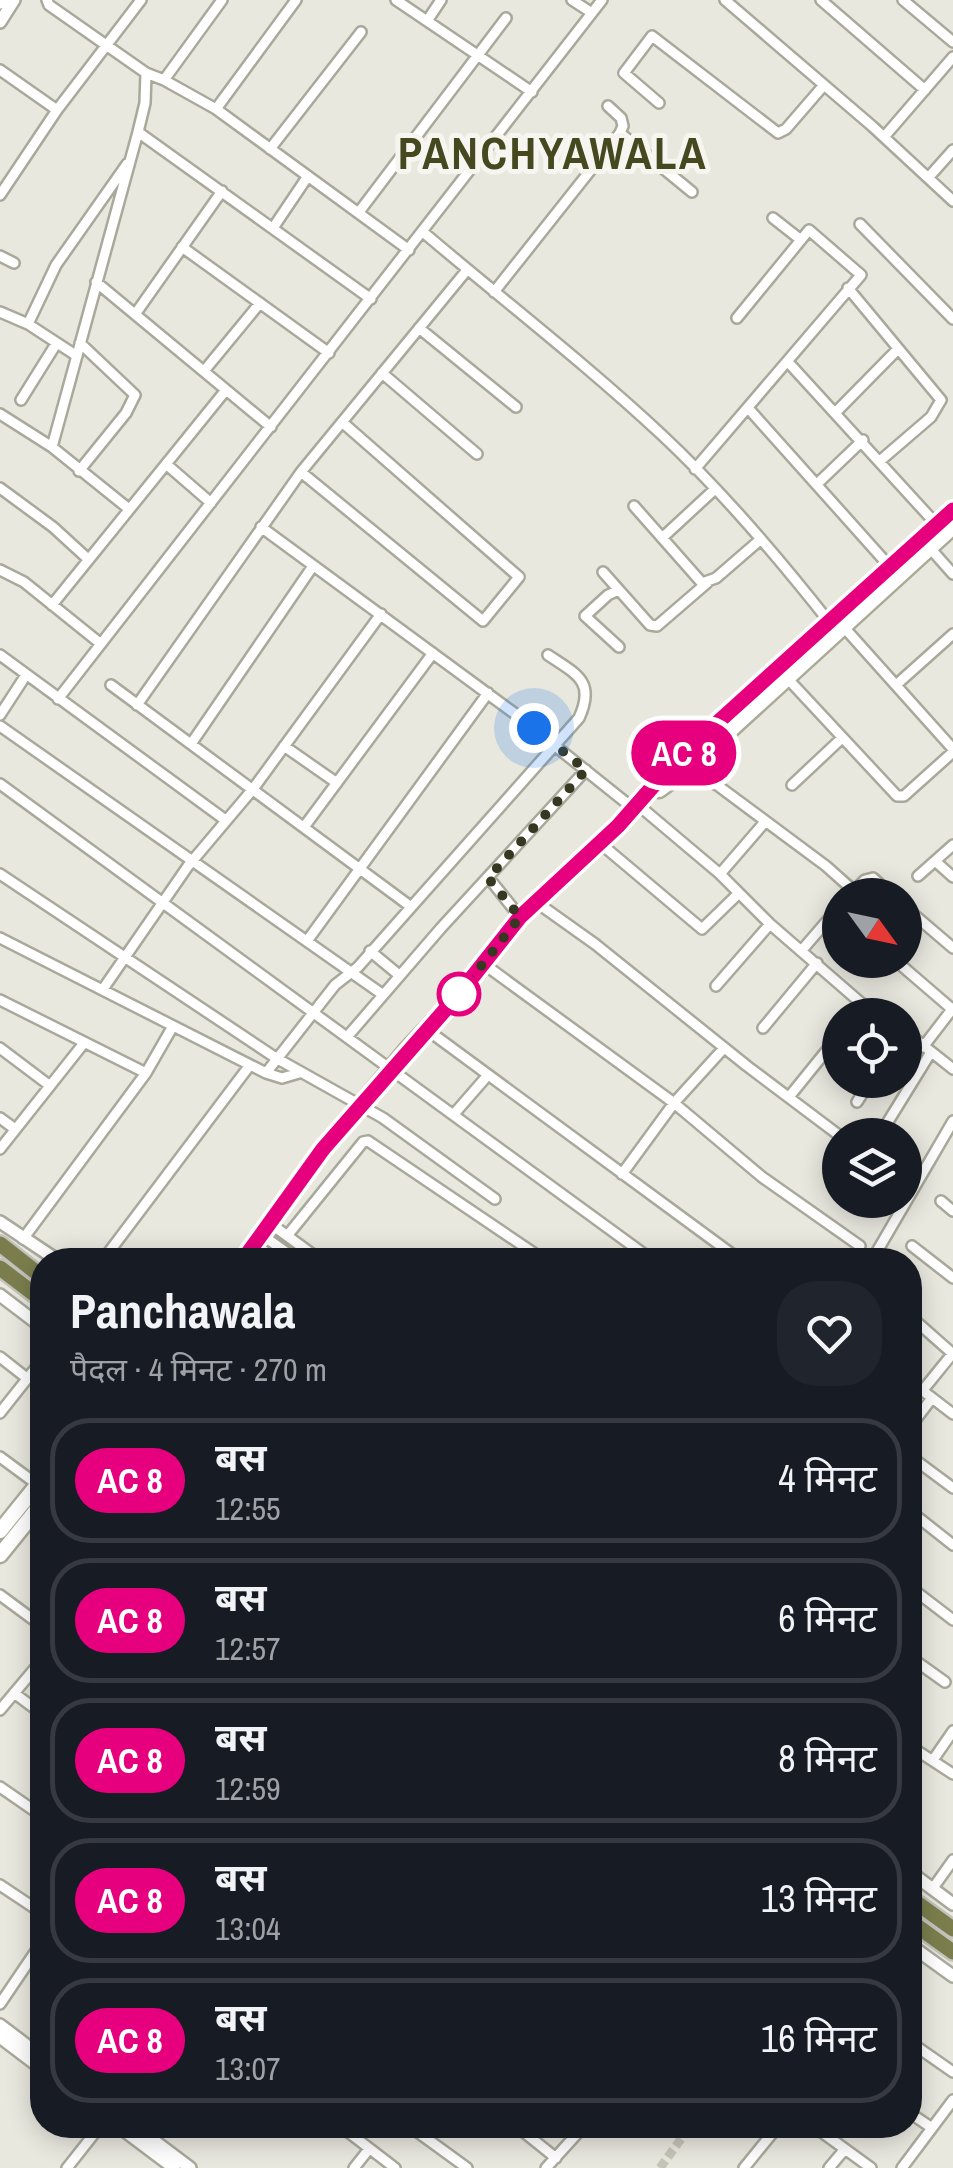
<!DOCTYPE html>
<html lang="hi">
<meta charset="utf-8">
<style>
body{margin:0;font-family:"Archivo Narrow","Noto Sans Devanagari",sans-serif;background:#20242c;color:#f1f3f6;height:100vh;display:flex;flex-direction:column;font-size:38px;white-space:nowrap}
*{box-sizing:border-box;margin:0}
p{font-size:32px;color:#9ea1a6}
.icon{flex:none;width:55px;height:55px;fill:none;stroke:currentColor;stroke-width:2;stroke-linecap:round;stroke-linejoin:round}
.map{position:relative;flex:1;overflow:hidden}
.sheet{position:absolute;left:30px;top:1248px;width:892px;height:890px;display:flex;flex-direction:column;background:#171b24;border-radius:40px;box-shadow:0 5px 25px #0003}
.sheet>*{flex:none}
.badge{padding:0 20px;border-radius:32px;font-size:35px;line-height:65px}
.needle{width:65px;rotate:123deg}
.tools{position:absolute;left:822px;top:878px;display:grid;gap:20px}
.tools a{display:grid;place-items:center;width:100px;height:100px;border-radius:50%;background:#171b24;box-shadow:0 5px 25px #0003;font-size:50px}
.you{position:absolute;width:50px;height:50px;margin:-25px;border:8px solid #fff;border-radius:50%;background:#1a73e8;box-shadow:0 0 0 15px #1a73e833}
.map>.badge{position:absolute;translate:-50% -50%;box-shadow:0 0 0 5px #fff}
.round{display:grid;place-items:center;flex:none;width:105px;height:105px;border-radius:40px;background:#20242c}
.headline{display:flex;align-items:center;justify-content:space-between;height:170px;padding:0 40px}
h1{font-size:48px;font-weight:700;line-height:75px}
ul{padding:0;list-style:none}
li{display:flex;align-items:center;gap:30px;height:125px;margin:0 20px 15px;padding:0 20px;border:5px solid #363941;border-radius:40px}
li div{flex:1}
li b{display:block;font-size:38px}
li em{font-style:normal}
li .badge{min-width:110px;font-weight:700;text-align:center}
.map>svg:first-child{display:block}
.lines{fill:none;stroke-linecap:round;stroke-linejoin:round}
.minor-tunnel{stroke:#c5c5b9;stroke-width:9;stroke-dasharray:9 4.5;stroke-linecap:butt}
.minor-casing{stroke:#a9a99b;stroke-width:14}
.tertiary-casing{stroke:#a9a99b;stroke-width:16}
.secondary-casing{stroke:#abaa97;stroke-width:19}
.trunk-casing{stroke:#c3c3bd;stroke-width:20}
.minor{stroke:#fff;stroke-width:9}
.tertiary{stroke:#fff;stroke-width:11}
.secondary{stroke:#fff;stroke-width:14}
.trunk{stroke:#7b7e4c;stroke-width:15}
.line-casing{stroke:#fff;stroke-width:22}
.line{stroke:#e6007e;stroke-width:15}
.walk{stroke:#373822;stroke-width:10;stroke-dasharray:0 18}
.stop-dot{fill:#fff;stroke:#e6007e;stroke-width:5}
.labels{text-anchor:middle;dominant-baseline:central;stroke-width:10;stroke-linejoin:round;paint-order:stroke}
.district-label{font-size:45px;font-weight:bold;letter-spacing:2.5px;fill:#464820;stroke:#f6f5ef}
</style>
<div class="map">
<svg width="953" height="2168" viewBox="0 0 953 2168">
<rect width="100%" height="100%" fill="#e9e8df"/>
<g class="lines">
<path class="minor-tunnel" d="M660 2168 691 2125"/>
<defs>
<path id="minor" d="M47 0 49 5 146 73 164 80 216 109 409 250
M396 0 532 92
M572 0 592 13
M725 0 872 126 953 201
M821 0 925 90
M903 0 953 42
M427 21 441 0
M0 70 57 110
M164 80 222 0
M659 103 624 73 652 36 778 133 786 129 824 85
M216 109 296 0
M138 132 371 299
M620 133 692 192
M884 137 953 57
M270 149 361 32
M928 178 953 150
M0 195 57 110 141 0
M359 212 506 18
M773 218 801 240
M860 224 953 319
M273 228 308 176
M423 232C503 300 586 364 662 435 723 492 778 557 830 623
M182 247 329 353
M0 256 14 263
M96 282 271 427
M848 288 941 400 931 417 881 460
M494 292 620 133 623 126 621 118 608 106
M0 312 28 324 77 356
M136 313 222 191
M28 324 56 265 127 164
M419 328 516 407
M788 362 937 525
M204 371 260 303
M382 373 477 454
M21 400 56 344
M748 408 891 568
M836 412 898 349
M0 414 52 447 129 509
M52 447 138 132 145 103 146 73
M166 464 211 503
M695 469 861 275 809 230 737 318
M79 471 126 413 135 395 80 343
M301 472 483 621 519 577 342 422
M817 484 863 440
M0 488 53 527 88 559
M634 506 702 583 716 578 761 539
M261 527 514 713 634 809
M662 538 715 489
M929 547 953 574
M0 570 24 582 101 644
M603 572 650 625 657 626 708 582
M52 605 226 390
M841 624 953 749
M619 647 585 616 608 595 619 590
M0 655 224 819
M788 679 897 796H904L953 752
M111 685 410 906
M896 685 953 634
M58 699 602 0
M137 705 301 472 467 270
M0 715 26 675
M0 726 382 994
M191 744 313 566
M284 746 337 783
M688 769 717 785 826 866 854 891
M0 784 652 1260
M792 785 842 738
M637 804 720 874 770 924 861 1003 879 1015
M304 827 433 653
M601 844 702 929 739 893
M935 861 953 877
M0 874 276 1058 383 1118 495 1199
M720 874 764 823
M918 876 953 845
M488 877 520 917
M852 893 865 880 873 878 892 895
M536 902 595 944 747 1066 840 1136
M905 907 953 948
M0 938 266 1073 282 1078 299 1073
M307 941 488 693
M802 950 840 906
M370 951 399 975
M895 960 952 1009
M481 962 674 1103 762 1177 860 1246
M716 986 770 924
M103 989 188 866 253 789 381 614
M0 1000 146 1073
M763 1028 817 963
M426 1029 740 1260
M905 1031 953 1069
M347 1037 441 928 586 770
M923 1047 953 1008
M0 1048 49 1085
M266 1073 335 985 358 967 579 718C596 681 576 674 548 655
M789 1097 840 1034
M857 1102 871 1080
M454 1114 488 1075
M0 1118 15 1129
M881 1133 931 1052
M0 1149 84 1043
M622 1174 674 1103 724 1048
M941 1201 953 1211
M271 1224 320 1260
M262 1235 297 1260
M287 1236 363 1142 368 1141 544 1260
M23 1239 146 1073 173 1026
M912 1246 953 1278
M103 1260 250 1065
M513 1260 517 1256
M872 1260 953 1121
M910 1316 953 1354
M0 1357 28 1379
M910 1381 953 1414
M923 1390 953 1353
M0 1413 42 1360
M910 1427 932 1398
M910 1456 953 1488
M0 1457 38 1485
M910 1511 953 1545
M910 1587 953 1620
M0 1595 42 1626
M910 1657 945 1682
M14 1693 42 1714
M0 1710 42 1660
M910 1746 953 1774
M933 1760 953 1731
M0 1787 42 1816
M0 1885 42 1913
M933 1888 953 1860
M0 2004 42 1942
M910 2042 953 2072
M910 2113 932 2128
M339 2125 395 2168
M408 2125 467 2168
M515 2125 556 2158
M812 2125 871 2168
M67 2168 101 2125
M354 2168 369 2149
M546 2168 585 2125
M744 2168 779 2125
M829 2168 845 2149
M902 2168 953 2100"/>
<path id="tertiary" d="M0 3 2 0
M0 22 14 0
M0 1222 57 1260
M0 1295 42 1327
M910 1872 953 1904
M910 1945 953 1976
M0 2025 42 2057
M0 2037 42 2069
M117 2125 174 2168
M133 2125 190 2168"/>
<path id="secondary" d="M659 790 688 769 953 527
M243 1260 323 1149 406 1050 459 994 520 917 601 844 676 760 953 510
M0 1531 42 1479
M0 1555 42 1503"/>
<path id="trunk" d="M0 1244 42 1277
M0 1268 42 1300
M910 1898 953 1929
M910 1921 953 1952"/>
</defs>
<use href="#minor" class="minor-casing"/>
<use href="#tertiary" class="tertiary-casing"/>
<use href="#secondary" class="secondary-casing"/>
<use href="#trunk" class="trunk-casing"/>
<use href="#minor" class="minor"/>
<use href="#tertiary" class="tertiary"/>
<use href="#secondary" class="secondary"/>
<use href="#trunk" class="trunk"/>
</g>
<g class="lines">
<defs>
<path id="line" d="M243 1260 323 1149 459 994 520 917 618 826 676 760 953 510"/>
</defs>
<use href="#line" class="line-casing"/>
<use href="#line" class="line"/>
<path class="walk" d="M459 994 520 917 488 878 586 770 534 728"/>
</g>
<circle class="stop-dot" cx="459" cy="994" r="20"/>
<g class="labels">
<g class="district-label">
<text x="553" y="152">PANCHYAWALA</text>
</g>
</g>
</svg>
<div class="tools">
<a><svg class="needle" viewBox="-14 -14 28 28"><path d="M0-13l5 13h-10z" fill="#e53935"/><path d="M0 13l5-13h-10z" fill="#9ea1a6"/></svg></a>
<a><svg class="icon" aria-label="locate" viewBox="0 0 24 24"><circle cx="12" cy="12" r="6"/><path d="M12 2v4M12 18v4M2 12h4M18 12h4"/></svg></a>
<a><svg class="icon" aria-label="layers" viewBox="0 0 24 24"><path d="M12 4l9 5-9 5-9-5zM3 14l9 5 9-5"/></svg></a>
</div>
<div class="you" style="left:534px;top:728px"></div>
<b class="badge" style="left:684px;top:753px;background:#e6007e;color:#fff">AC 8</b>
<section class="sheet">
<div class="headline"><div><h1>Panchawala</h1><p>पैदल · 4 मिनट · 270 m</p></div><a class="round"><svg class="icon" aria-label="heart" viewBox="0 0 24 24"><path d="M12 20l-8-8c-3-5 5-10 8-4 3-6 11-1 8 4z"/></svg></a></div>
<ul>
<li><span class="badge" style="background:#e6007e;color:#fff">AC 8</span><div><b>बस</b><p>12:55</p></div><em>4 मिनट</em></li>
<li><span class="badge" style="background:#e6007e;color:#fff">AC 8</span><div><b>बस</b><p>12:57</p></div><em>6 मिनट</em></li>
<li><span class="badge" style="background:#e6007e;color:#fff">AC 8</span><div><b>बस</b><p>12:59</p></div><em>8 मिनट</em></li>
<li><span class="badge" style="background:#e6007e;color:#fff">AC 8</span><div><b>बस</b><p>13:04</p></div><em>13 मिनट</em></li>
<li><span class="badge" style="background:#e6007e;color:#fff">AC 8</span><div><b>बस</b><p>13:07</p></div><em>16 मिनट</em></li>
</ul>
</section>
</div>
